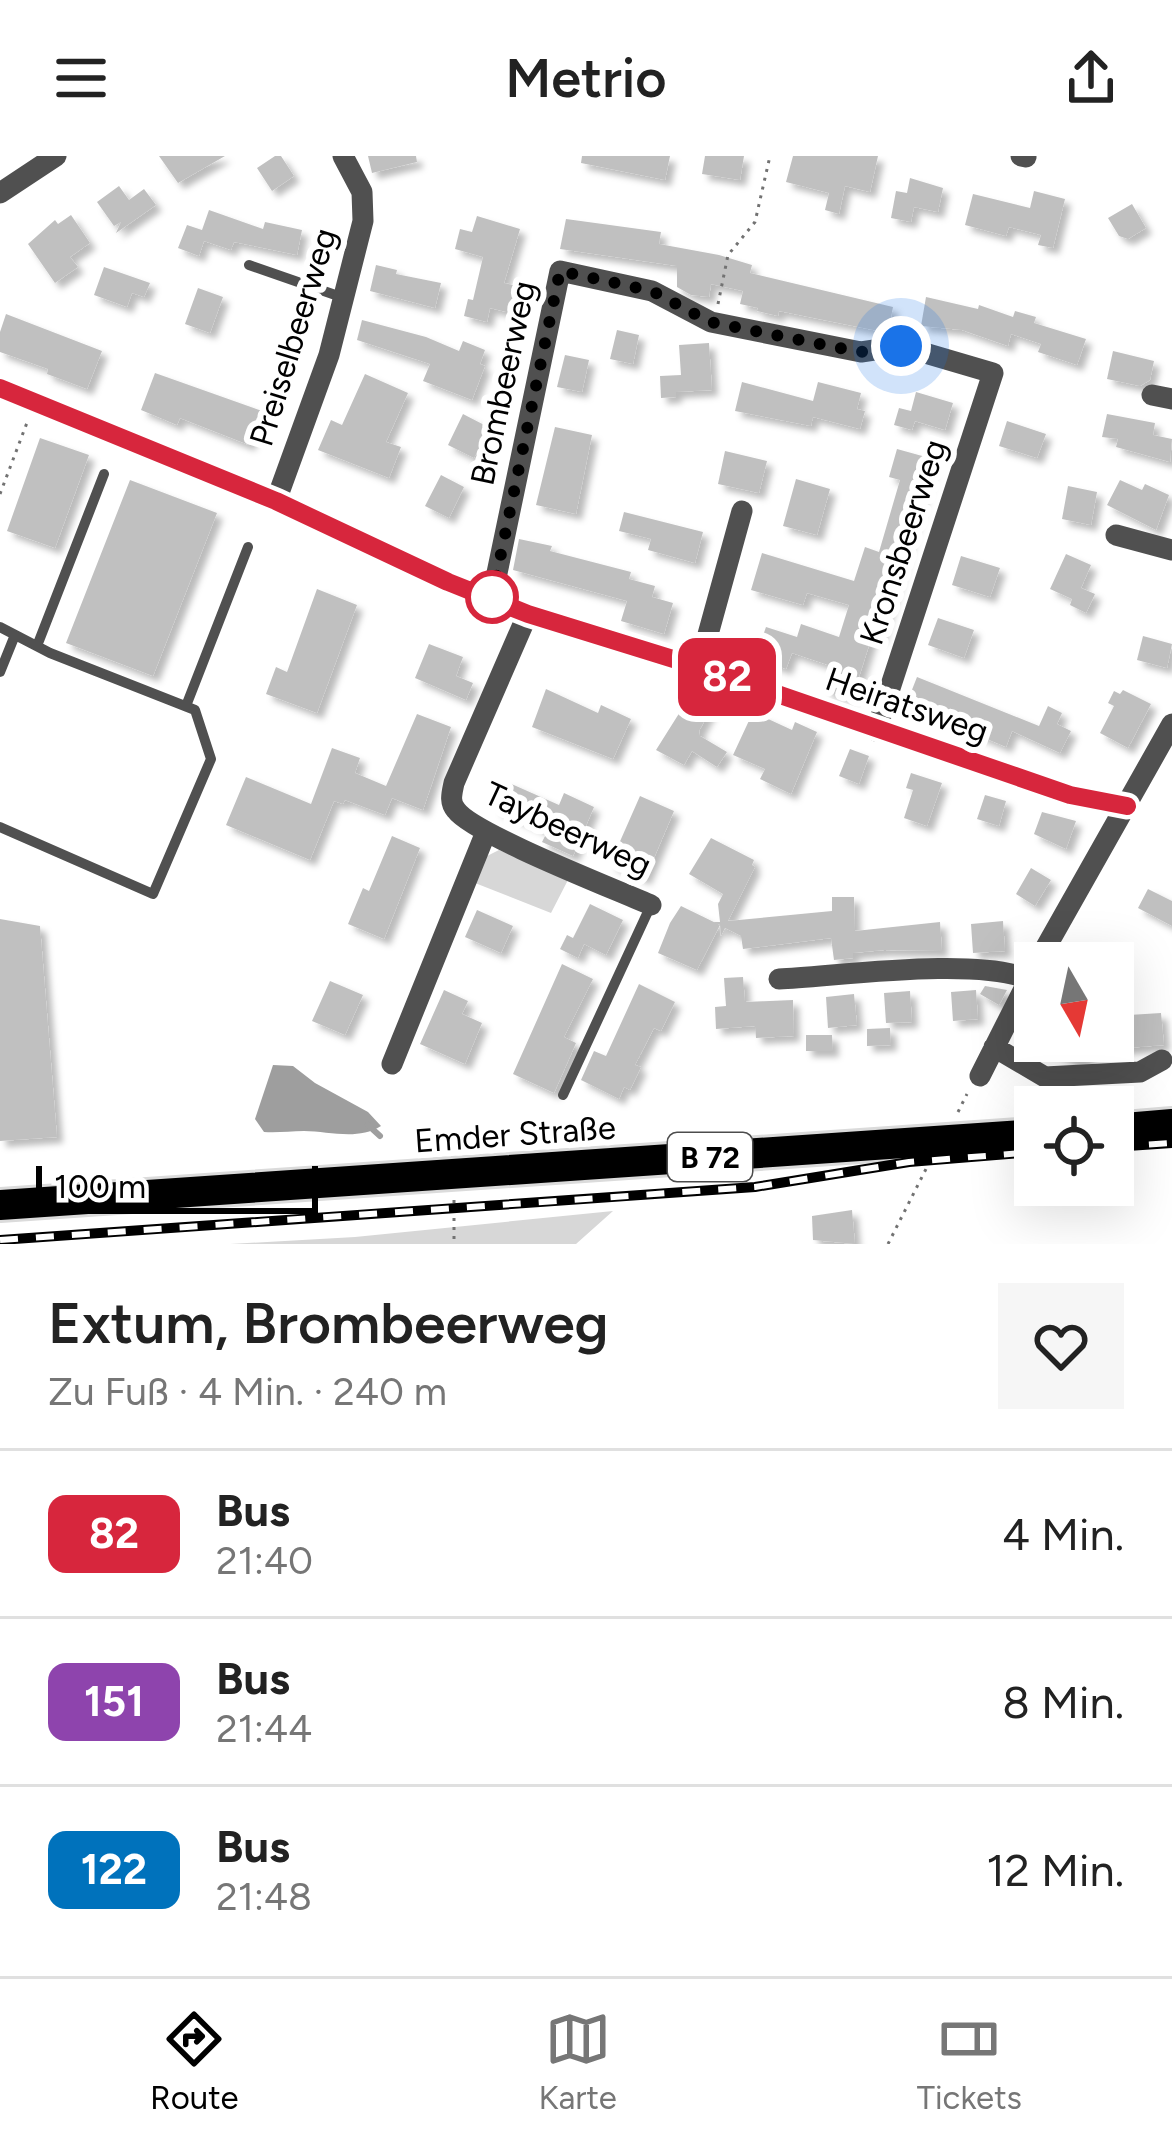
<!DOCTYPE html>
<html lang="de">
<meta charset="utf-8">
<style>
body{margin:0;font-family:Figtree,sans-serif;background:#f6f6f6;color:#222;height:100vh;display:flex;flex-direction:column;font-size:45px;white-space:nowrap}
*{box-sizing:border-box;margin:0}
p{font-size:39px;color:#767676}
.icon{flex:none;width:66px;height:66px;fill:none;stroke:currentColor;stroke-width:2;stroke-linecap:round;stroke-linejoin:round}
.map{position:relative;height:1088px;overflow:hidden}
.side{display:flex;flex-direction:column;background:#fff;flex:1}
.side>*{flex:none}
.badge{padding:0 24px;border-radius:18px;font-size:42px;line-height:78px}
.needle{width:78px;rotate:171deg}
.fabs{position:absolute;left:1014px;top:786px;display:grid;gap:24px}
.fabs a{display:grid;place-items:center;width:120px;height:120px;border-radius:0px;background:#fff;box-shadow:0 12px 48px #0002;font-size:60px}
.scale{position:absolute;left:36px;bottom:30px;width:282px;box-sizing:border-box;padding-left:12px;border:6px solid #000;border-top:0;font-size:33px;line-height:42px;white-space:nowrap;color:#000;-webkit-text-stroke:9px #fff;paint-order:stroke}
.you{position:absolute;width:60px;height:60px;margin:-30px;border:9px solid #fff;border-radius:50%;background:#1a73e8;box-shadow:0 0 0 18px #1a73e833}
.map>.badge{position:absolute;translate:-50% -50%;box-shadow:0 0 0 6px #fff}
.round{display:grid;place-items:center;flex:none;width:126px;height:126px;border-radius:0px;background:#f6f6f6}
.headline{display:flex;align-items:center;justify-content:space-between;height:204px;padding:0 48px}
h1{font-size:57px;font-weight:600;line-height:90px}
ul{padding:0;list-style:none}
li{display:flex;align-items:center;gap:36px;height:168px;padding:0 48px;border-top:3px solid #e0e0e0}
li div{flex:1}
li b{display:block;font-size:45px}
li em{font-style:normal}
li .badge{min-width:132px;font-weight:700;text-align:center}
header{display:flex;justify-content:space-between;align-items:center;height:156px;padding:0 48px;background:#fff;font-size:54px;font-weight:600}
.dock{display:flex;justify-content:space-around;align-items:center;height:168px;border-top:3px solid #e0e0e0;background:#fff;font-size:33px;color:#767676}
.dock a{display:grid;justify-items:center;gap:6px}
.dock .on{color:#000}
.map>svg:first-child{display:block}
.green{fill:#d7d7d7}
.water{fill:#9e9e9e}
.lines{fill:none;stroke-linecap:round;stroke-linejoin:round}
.stream{stroke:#9e9e9e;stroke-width:6}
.building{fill:#c0c0c0;filter:url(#shadow)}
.primary-casing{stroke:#dbdbdb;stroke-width:36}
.path{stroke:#727272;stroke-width:3;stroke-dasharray:3 6;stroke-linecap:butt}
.service{stroke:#505050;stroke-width:10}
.minor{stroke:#505050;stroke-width:21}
.primary{stroke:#000;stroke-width:30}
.rail-casing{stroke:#000;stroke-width:10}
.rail{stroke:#fff;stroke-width:6;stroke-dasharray:18;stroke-linecap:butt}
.line-casing{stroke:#fff;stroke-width:27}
.line{stroke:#d7263d;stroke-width:18}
.walk{stroke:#000;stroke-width:12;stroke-dasharray:0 21.6}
.stop-dot{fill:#fff;stroke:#d7263d;stroke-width:6}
.labels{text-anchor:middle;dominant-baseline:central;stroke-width:12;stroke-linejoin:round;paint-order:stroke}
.shield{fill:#fff;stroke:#4c4c4c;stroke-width:3}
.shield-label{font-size:30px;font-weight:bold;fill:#000}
.street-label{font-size:33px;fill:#000;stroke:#fff}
</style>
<header><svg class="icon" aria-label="menu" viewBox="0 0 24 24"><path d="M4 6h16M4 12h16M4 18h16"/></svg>Metrio<svg class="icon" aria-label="share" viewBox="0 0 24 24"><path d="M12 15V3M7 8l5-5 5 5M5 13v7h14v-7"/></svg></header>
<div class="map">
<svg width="1172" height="1088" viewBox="0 0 1172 1088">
<defs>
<filter id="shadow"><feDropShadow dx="6" dy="6" stdDeviation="3" flood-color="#0004"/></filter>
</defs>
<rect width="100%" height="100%" fill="#fff"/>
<path class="green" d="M499 694 569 722 551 757 475 727 485 701Z
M613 1055 576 1088H230L355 1081Z"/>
<path class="water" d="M273 909 293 910 315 927 368 956 381 970C357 985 329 975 304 975 290 975 278 977 264 976L255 963Z"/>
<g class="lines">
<path class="stream" d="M368 969 380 980"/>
</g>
<path class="building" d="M159 0H225L178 27Z
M275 0H281L294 20 272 35 257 12Z
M368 0H416L417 6 372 17Z
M582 0H670L665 24 581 7Z
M705 0H744L740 24 702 18Z
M793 0H878L870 36 845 30 839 58 825 54 829 37 786 26Z
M910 22 943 32 938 56 914 51 911 66 891 62 896 35 907 37Z
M119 30 129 44 144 33 156 49 116 77 121 66 114 70 97 46Z
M1034 35 1065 43 1053 92 1038 89 1041 79 1009 71 1006 80 965 69 973 38 1030 52Z
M1132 48 1146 72 1128 83 1119 80 1108 62Z
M209 54 263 73 265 66 302 74 297 99 234 86 231 94 204 85 199 100 178 92 187 69 202 74Z
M71 59 90 87 70 101 78 111 55 127 28 88 55 64 58 68Z
M477 60 520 73 504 127 517 130 511 157 490 152 487 166 464 160 468 143 473 144 483 101 455 93 460 73 472 76Z
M566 63 661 76 659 88 719 99 752 109 750 117 893 151 888 177 779 155 778 160 757 155 758 152 740 148 743 135 711 128 709 141 691 139 677 131V110L560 93Z
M376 109 397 114 396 118 441 127 435 152 370 135Z
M104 111 150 127 144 141 132 137 127 151 94 139Z
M198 132 223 141 210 177 185 168Z
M926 141 978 153 979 149 1013 161 1015 155 1036 161 1034 167 1086 183 1077 209 1038 196 1041 188 1011 178 1008 190 962 174 921 170Z
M6 158 102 195 87 233 47 218 48 213 0 196V176Z
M362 164 426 181 459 195 463 185 485 194 480 208 485 210 472 244 423 225 430 208 357 184Z
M617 174 639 179 633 208 610 203Z
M709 187 712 234 676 236V241L661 242 660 220 681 219 679 189Z
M1113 195 1154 205 1150 224 1140 230 1107 223Z
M565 199 589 204 582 236 557 231Z
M155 217 262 255 249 289 180 262 177 269 141 254Z
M365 218 408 237 386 286 401 291 389 322 318 294 331 264 342 269Z
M742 226 813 245 818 226 861 237 857 253 865 255 860 273 813 261 811 270 735 255Z
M916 236 953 247 945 274 915 265 912 274 894 269 899 252 911 255Z
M463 258 490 272 474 302 448 289Z
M1107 258 1155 267 1153 279 1172 283 1170 306 1116 291 1118 283 1102 281Z
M1007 265 1046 278 1037 302 999 290Z
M555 271 592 279 576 358 536 349Z
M40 282 89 299 55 392 7 375Z
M897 293 933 303 880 482 872 480 852 543 825 535 831 510 792 497 786 513 755 502 766 471 797 481 801 468 839 481 849 449 807 437 803 449 751 434 762 397 854 425 865 391 879 396 900 324 889 321Z
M725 295 767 305 759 337 718 328Z
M441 319 464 331 449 362 425 350Z
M796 323 830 333 817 379 783 370Z
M130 324 217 357 153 520 66 487Z
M1120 324 1142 334 1145 328 1169 339 1156 374 1107 349Z
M1068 330 1097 336 1091 369 1062 363Z
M624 356 703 376 695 407 648 394 651 383 619 375Z
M519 383 552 390 550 395 631 416 629 423 655 430 652 441 673 447 664 478 621 465 627 445 513 414Z
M1066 398 1091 409 1081 432 1095 438 1086 457 1070 449 1072 443 1050 433Z
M961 400 1000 412 990 441 952 429Z
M317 433 357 449 317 557 266 538 276 511 287 516Z
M938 462 974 474 964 502 928 489Z
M1143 480 1172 488 1167 512 1137 504Z
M429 488 463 501 456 520 473 527 466 544 415 522Z
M917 521 1039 570 1048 550 1062 557 1057 568 1071 575 1060 597 1012 575 1006 591 906 549Z
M546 533 598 557 601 549 631 563 613 603 532 571Z
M1123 534 1151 548 1128 592 1100 577 1114 550 1108 547 1114 535 1120 538Z
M690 540 712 551 699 575 700 580 727 596 717 611 692 595 684 609 656 594Z
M753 556 792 574 795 566 817 576 791 638 760 623 765 613 733 599Z
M417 558 451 571 423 654 392 642 385 659 345 644 343 648 334 645 310 704 226 669 246 621 311 648 332 592 360 602 355 617 386 630Z
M850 593 869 600 859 628 839 620Z
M911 617 942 627 927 670 904 662 913 634 906 632Z
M507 626 559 649 564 637 594 651 573 700 542 686 547 676 495 653Z
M985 639 1006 645 999 670 977 663Z
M640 640 674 655 645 723 610 708Z
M1042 656 1076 665 1066 693 1034 678Z
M392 680 420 692 384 783 348 768 363 732 369 735Z
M711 682 754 704 752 709 755 711 728 765 832 755V741H854L855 775 940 766 942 795 884 794 853 797V802L834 804 831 782 743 793 741 780 725 772 721 780 720 769 714 766H720L718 748 723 738 689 718Z
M1031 712 1051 724 1035 750 1016 738Z
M1148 733 1172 745V770L1138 752Z
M590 748 623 764 606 799 584 788 578 802 560 793 567 779 573 782Z
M681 750 720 769 697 814 658 797 670 767Z
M477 754 513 770 501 797 465 781Z
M0 763 40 770 57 981 0 985Z
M1003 765 1005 795 973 797 971 768Z
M1076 786 1113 807H1063Z
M562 808 593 823 564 881 576 887 554 937 513 918Z
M743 821 745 846 793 844 794 880 756 882 755 870 716 873 715 851 726 850 724 822Z
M330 825 363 839 345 879 312 865Z
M639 828 675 846 661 875 654 872 635 909 641 911 630 934 624 931 619 943 581 924 594 895 606 900Z
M985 830 1007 834 999 849 980 838Z
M444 834 468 845 462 858 482 867 465 908 420 888Z
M976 834 978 863 953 865 951 836Z
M910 835 912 866 886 867 884 837Z
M854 838 857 869 828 872 826 841Z
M1161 857 1164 889 1115 893V896L1087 898 1088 904 1072 905 1033 885H1113V860Z
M890 872 891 889 867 890V873Z
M806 879H832L833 895H806Z
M852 1054 855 1088 813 1084 812 1060Z"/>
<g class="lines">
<defs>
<path id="primary" d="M1113 973 1172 968
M0 1049 1035 978"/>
</defs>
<use href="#primary" class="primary-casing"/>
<path class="path" d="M718 148 728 99 755 66 770 0
M0 338 28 264
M1069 896 1075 885
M958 956 967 938
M454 1044V1088
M888 1088 927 1011"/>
<path class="service" d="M249 109 344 142
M0 471 50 497 195 554 211 603 153 738 0 671
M37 490 104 318
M0 516 15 479
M186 550 248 391
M563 939 651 749"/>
<path class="minor" d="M1021 0 1026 1
M0 37 56 0
M0 233 276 345 448 426 528 457 699 511 1070 639 1127 650
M1152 239 1172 243
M276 345 329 199 363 65 362 36 343 0
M1116 379 1172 394
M492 441 560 115 652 135 711 166 861 196 901 190 993 217 876 575
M528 457 454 627C452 637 449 646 456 654 473 678 615 733 651 749
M699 511 742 355
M1037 807 1172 568
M779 823C840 820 975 801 1028 823
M994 891 1045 921 1140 916 1162 904
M392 908 486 676
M980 920 1035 811"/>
<use href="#primary" class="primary"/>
<defs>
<path id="rail" d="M1113 991 1172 987
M0 1084 755 1031 909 1006 1035 996"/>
</defs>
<use href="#rail" class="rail-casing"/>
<use href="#rail" class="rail"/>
</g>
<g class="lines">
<defs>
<path id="line" d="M0 232 276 345 448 426 528 458 699 511 1070 639 1127 650"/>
</defs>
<use href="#line" class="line-casing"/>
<use href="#line" class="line"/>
<path class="walk" d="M492 441 560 115 652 135 710 166 860 196 901 190"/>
</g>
<circle class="stop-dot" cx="492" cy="441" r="24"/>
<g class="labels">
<rect class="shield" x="668" y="977" width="84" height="48" rx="9"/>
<g class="shield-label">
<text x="710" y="1001">B 72</text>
</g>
<g class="street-label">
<text transform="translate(293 181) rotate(-73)">Preiselbeerweg</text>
<text transform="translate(503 227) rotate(-78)">Brombeerweg</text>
<text transform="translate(903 386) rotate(-72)">Kronsbeerweg</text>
<text transform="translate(907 549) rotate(19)">Heiratsweg</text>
<text transform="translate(568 673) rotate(25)">Taybeerweg</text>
<text transform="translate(515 978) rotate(-4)">Emder Straße</text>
</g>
</g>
</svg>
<div class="fabs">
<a><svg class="needle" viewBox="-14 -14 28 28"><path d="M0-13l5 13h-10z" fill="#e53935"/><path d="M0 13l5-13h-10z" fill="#767676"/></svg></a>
<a><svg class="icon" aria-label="locate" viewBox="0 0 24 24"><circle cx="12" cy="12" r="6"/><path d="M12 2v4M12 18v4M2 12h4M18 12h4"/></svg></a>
</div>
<div class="scale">100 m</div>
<div class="you" style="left:901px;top:190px"></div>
<b class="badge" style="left:727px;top:521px;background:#d7263d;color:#fff">82</b>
</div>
<section class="side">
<div class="headline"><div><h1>Extum, Brombeerweg</h1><p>Zu Fuß · 4 Min. · 240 m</p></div><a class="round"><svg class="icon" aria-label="heart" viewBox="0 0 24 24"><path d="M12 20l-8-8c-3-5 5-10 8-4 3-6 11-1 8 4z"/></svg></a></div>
<ul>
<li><span class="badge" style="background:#d7263d;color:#fff">82</span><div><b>Bus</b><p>21:40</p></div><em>4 Min.</em></li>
<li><span class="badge" style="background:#8e44ad;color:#fff">151</span><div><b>Bus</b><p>21:44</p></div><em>8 Min.</em></li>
<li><span class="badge" style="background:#0072bc;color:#fff">122</span><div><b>Bus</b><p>21:48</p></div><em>12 Min.</em></li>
</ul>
</section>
<nav class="dock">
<a class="on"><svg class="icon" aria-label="directions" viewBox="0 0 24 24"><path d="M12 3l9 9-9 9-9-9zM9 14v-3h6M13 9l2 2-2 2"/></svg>Route</a>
<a><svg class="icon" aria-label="map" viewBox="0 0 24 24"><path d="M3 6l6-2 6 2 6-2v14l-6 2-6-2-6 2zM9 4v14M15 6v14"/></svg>Karte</a>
<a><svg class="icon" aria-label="tickets" viewBox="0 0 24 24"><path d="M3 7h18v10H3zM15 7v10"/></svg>Tickets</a>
</nav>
